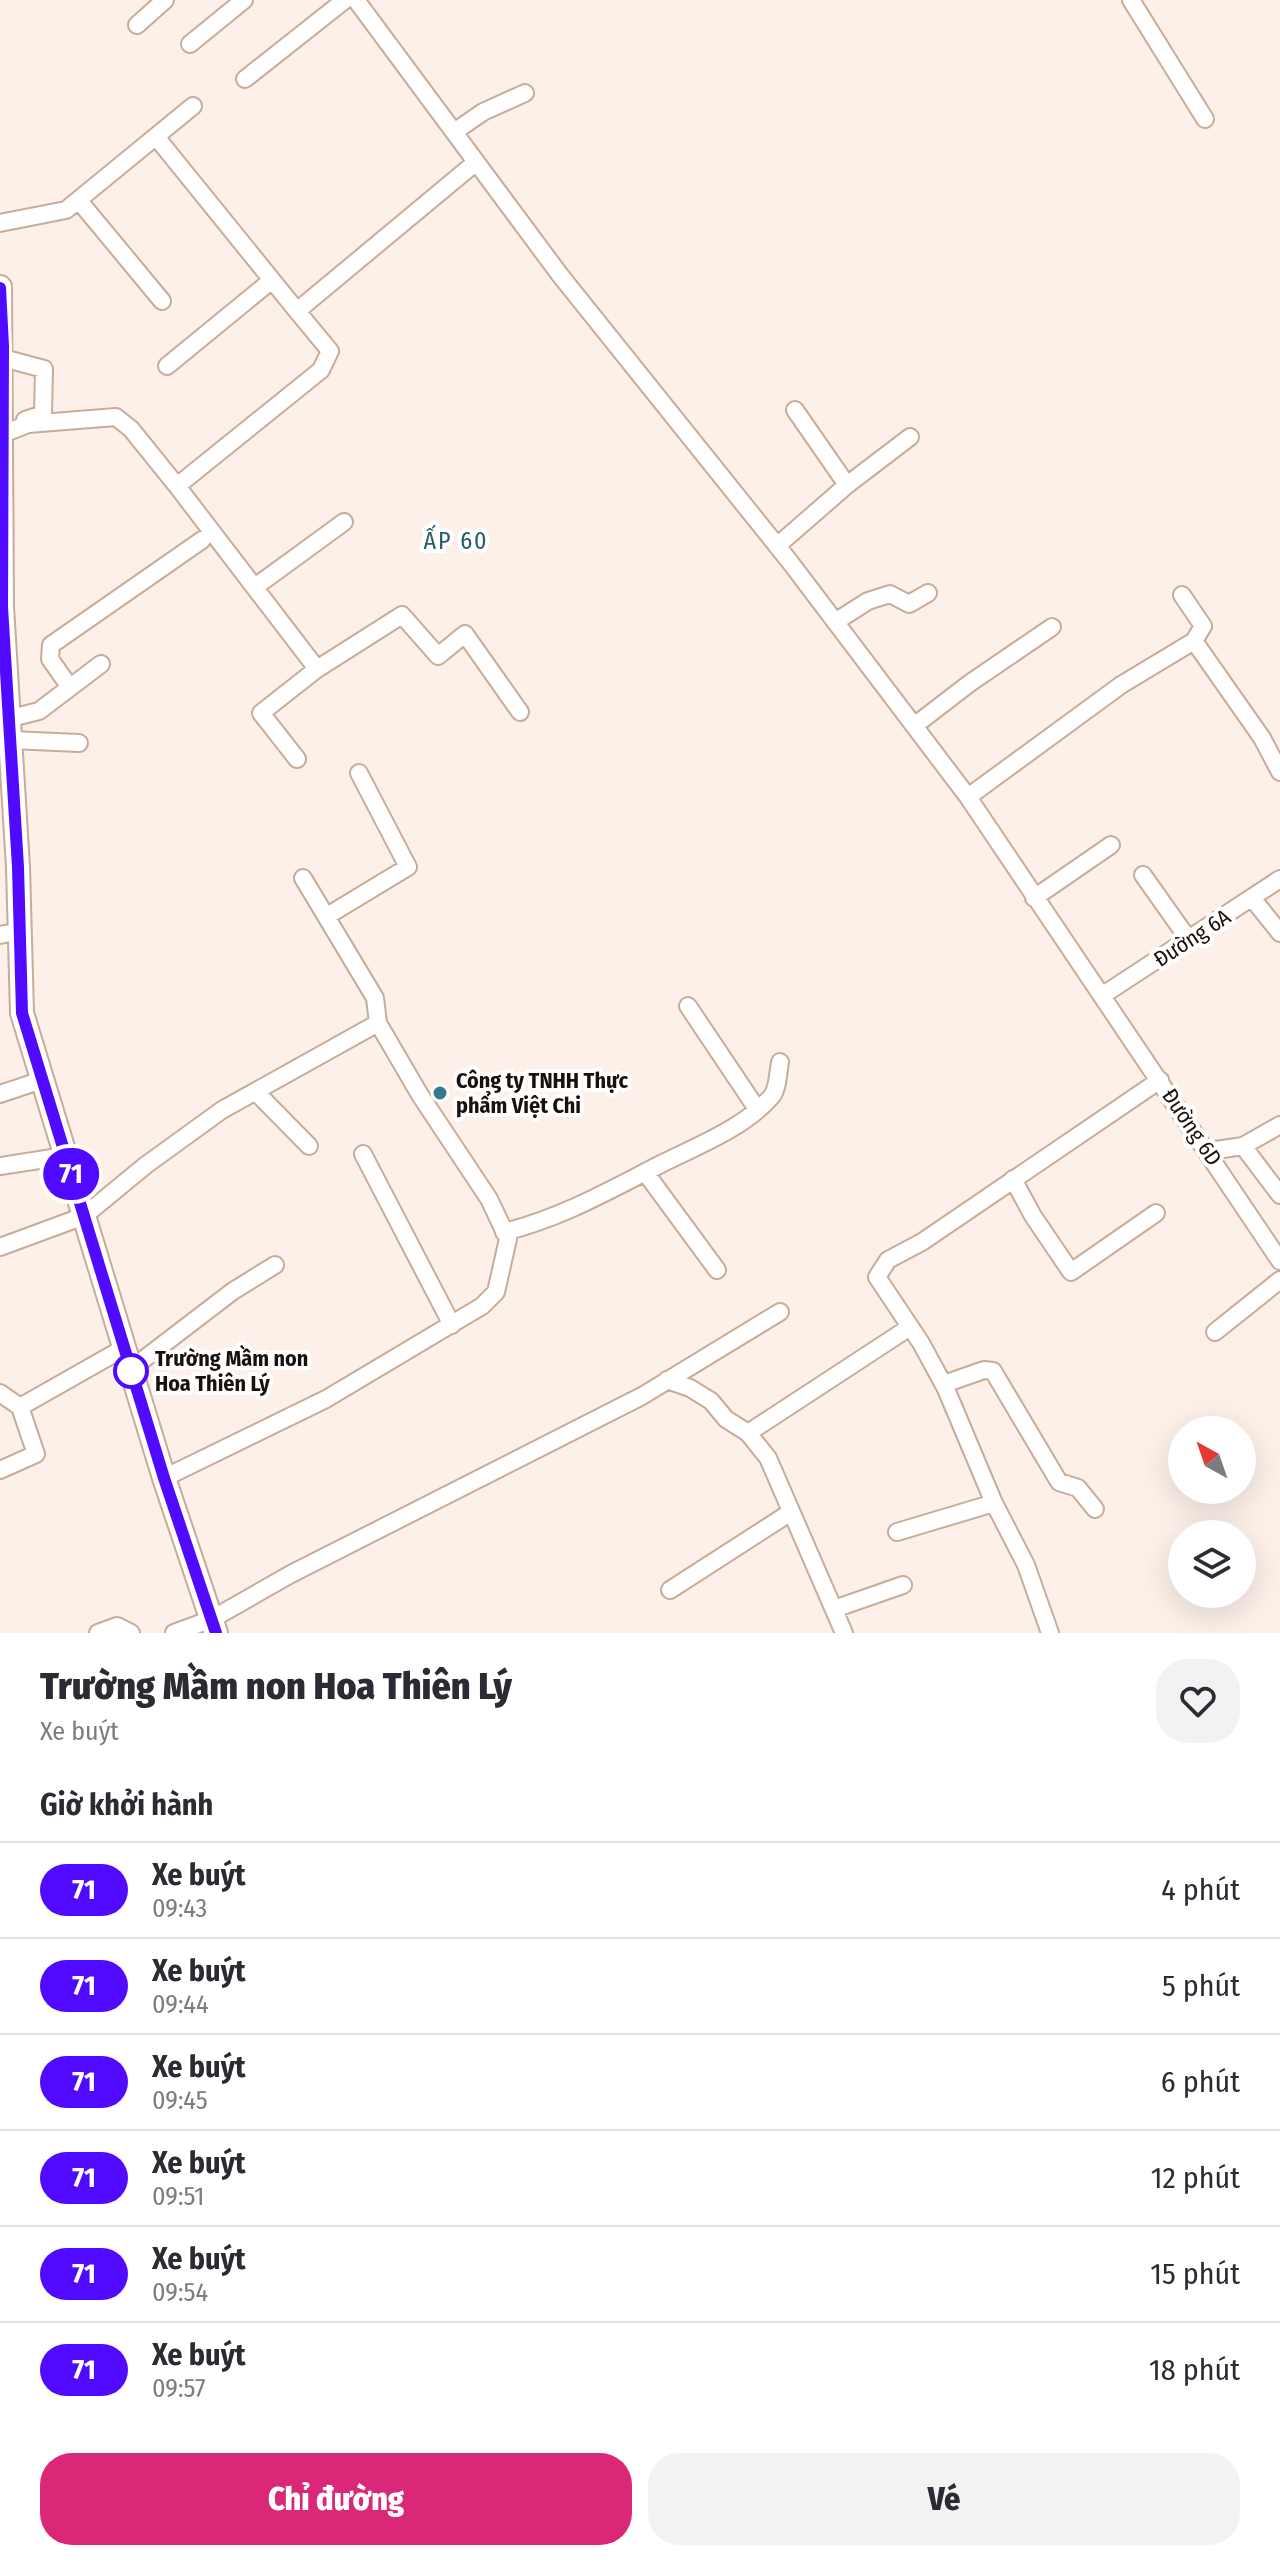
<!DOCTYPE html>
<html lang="vi">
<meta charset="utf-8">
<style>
body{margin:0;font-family:"Fira Sans Condensed",sans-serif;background:#f2f2f3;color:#2b2b33;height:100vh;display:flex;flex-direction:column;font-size:30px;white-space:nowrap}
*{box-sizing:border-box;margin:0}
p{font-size:26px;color:#7c7c81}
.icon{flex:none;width:44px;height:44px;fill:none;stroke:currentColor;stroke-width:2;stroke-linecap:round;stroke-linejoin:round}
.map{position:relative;height:1633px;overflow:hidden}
.sheet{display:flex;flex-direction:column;background:#fff;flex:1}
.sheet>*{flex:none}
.badge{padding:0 16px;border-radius:26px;font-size:28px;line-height:52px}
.needle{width:52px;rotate:320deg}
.fabs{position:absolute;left:1168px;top:1416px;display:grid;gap:16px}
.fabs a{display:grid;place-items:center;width:88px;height:88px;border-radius:50%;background:#fff;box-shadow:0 8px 32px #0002;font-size:40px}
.map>.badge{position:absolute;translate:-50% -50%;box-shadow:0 0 0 4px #fff}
h2{padding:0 40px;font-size:30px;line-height:72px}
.round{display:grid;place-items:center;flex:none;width:84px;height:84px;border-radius:32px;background:#f2f2f3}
.overview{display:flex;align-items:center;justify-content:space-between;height:136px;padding:0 40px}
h1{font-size:38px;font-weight:800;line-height:60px}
.button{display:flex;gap:16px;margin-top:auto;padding:16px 40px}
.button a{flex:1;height:92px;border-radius:32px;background:#db2777;color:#fff;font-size:32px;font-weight:800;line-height:92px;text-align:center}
.button a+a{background:#f2f2f3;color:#2b2b33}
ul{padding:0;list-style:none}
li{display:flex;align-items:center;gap:24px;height:96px;padding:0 40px;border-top:2px solid #e1e1e2}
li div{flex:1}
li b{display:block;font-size:30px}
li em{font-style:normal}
li .badge{min-width:88px;font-weight:700;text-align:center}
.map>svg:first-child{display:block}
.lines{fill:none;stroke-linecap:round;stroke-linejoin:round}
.minor-casing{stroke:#c7ac9a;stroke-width:20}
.major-casing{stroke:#c7ac9a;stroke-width:26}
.minor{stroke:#fff;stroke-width:16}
.major{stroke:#fff;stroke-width:22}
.line-casing{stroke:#fff;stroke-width:18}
.line{stroke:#4f0aff;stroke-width:12}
.poi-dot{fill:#357a88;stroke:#fff;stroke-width:3}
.stop-dot{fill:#fff;stroke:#4f0aff;stroke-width:4}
.labels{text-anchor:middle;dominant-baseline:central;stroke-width:8;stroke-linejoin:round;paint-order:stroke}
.street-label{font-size:22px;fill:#1b110b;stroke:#fff}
.poi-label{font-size:22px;font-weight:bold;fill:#1b110b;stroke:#fff;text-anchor:start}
.stop-label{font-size:22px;font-weight:bold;fill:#1b110b;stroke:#fff;text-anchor:start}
.neighbourhood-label{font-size:24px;letter-spacing:2px;fill:#265d68;stroke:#fff}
</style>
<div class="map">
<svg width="1280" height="1633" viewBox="0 0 1280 1633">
<rect width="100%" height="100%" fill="#fcf0e9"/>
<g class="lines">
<defs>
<path id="minor" d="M356 0 560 275 790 562 968 797 1280 1261
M1131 0 1205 119
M137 25 165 0
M190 44 244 0
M245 79 345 0
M454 132 483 112 525 93
M157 138 297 311
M80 202 162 301
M0 223 66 210 193 106
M3 358 44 369 43 414 25 420
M167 366 272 280
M3 434 28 424 116 417 131 429 177 486 317 669
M847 485 910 437
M177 486 321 370 330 351 297 311 475 163
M777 546 847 485 795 410
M255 587 344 522
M1182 595 1203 626 1194 641
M835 622 868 601 890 594 909 604 928 593
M69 686 50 659 51 645 202 540
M11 718 39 711 101 664
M914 726 970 683 1052 627
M11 740 79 743
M297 759 261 713 317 669 402 615 438 656 465 634 520 712
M968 797 1121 685 1194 641 1262 738 1280 772
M1143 875 1189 940
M303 878 375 998 378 1023
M1034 898 1111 845
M1252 898 1280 933
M327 916 408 867 359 773
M0 935 21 931
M1103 995 1280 879
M688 1006 757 1109
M256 1092 309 1146
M0 1094 42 1080
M1243 1146 1280 1195
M1209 1151 1243 1146 1280 1125
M363 1154 452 1325
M0 1166 65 1156
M645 1172 717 1270
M1013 1179 1033 1216 1071 1272 1156 1213
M504 1232C561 1218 610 1190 661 1164 697 1146 744 1128 771 1097 778 1090 778 1072 780 1062
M0 1247 84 1216 146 1165 222 1110 378 1023 420 1095 489 1199 508 1239 496 1292 482 1306 326 1399 164 1478
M1215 1332 1280 1280
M131 1369 233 1291 275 1265
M667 1380 690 1388 711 1401 726 1419 748 1433 768 1458 844 1633
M944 1384 984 1370 993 1371 1059 1482 1078 1488 1095 1509
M0 1393 20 1407
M748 1433 910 1327
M0 1470 36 1454 20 1407 124 1348
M897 1532 994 1503
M670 1590 791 1512
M834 1609 903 1585
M98 1633 117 1626 131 1633
M174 1633 212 1619 291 1574 642 1396 780 1312
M1050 1633 1026 1565 994 1503 946 1389 921 1343 877 1277 888 1260 922 1242 1160 1080"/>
<path id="major" d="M0 287 2 607 18 867 22 1013 164 1478 216 1633"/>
</defs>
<use href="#minor" class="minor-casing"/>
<use href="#major" class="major-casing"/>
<use href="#minor" class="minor"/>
<use href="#major" class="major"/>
</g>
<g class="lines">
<defs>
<path id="line" d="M0 288 3 346 2 607 18 867 22 1013 164 1478 216 1633"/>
</defs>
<use href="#line" class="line-casing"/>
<use href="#line" class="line"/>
</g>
<circle class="poi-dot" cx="440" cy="1093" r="8"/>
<circle class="stop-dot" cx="131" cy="1371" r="16"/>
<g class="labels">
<g class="street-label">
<text transform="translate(1192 938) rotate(-33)">Đường 6A</text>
<text transform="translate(1192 1127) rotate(56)">Đường 6D</text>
</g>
<g class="poi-label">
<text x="456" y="1080">Công ty TNHH Thực<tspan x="456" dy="25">phẩm Việt Chi</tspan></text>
</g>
<g class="stop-label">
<text x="155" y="1358">Trường Mầm non<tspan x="155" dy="25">Hoa Thiên Lý</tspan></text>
</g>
<g class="neighbourhood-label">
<text x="456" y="541">ẤP 60</text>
</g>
</g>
</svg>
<div class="fabs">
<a><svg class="needle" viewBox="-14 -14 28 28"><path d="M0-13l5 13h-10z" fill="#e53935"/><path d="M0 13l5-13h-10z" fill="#7c7c81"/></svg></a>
<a><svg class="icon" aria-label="layers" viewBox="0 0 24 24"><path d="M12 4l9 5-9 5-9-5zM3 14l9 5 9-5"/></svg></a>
</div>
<b class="badge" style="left:71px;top:1174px;background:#4f0aff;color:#fff">71</b>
</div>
<section class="sheet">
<div class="overview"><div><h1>Trường Mầm non Hoa Thiên Lý</h1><p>Xe buýt</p></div><a class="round"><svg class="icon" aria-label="heart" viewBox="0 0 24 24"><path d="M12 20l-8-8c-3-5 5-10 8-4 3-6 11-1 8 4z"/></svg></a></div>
<h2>Giờ khởi hành</h2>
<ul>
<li><span class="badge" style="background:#4f0aff;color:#fff">71</span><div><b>Xe buýt</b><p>09:43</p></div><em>4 phút</em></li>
<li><span class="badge" style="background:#4f0aff;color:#fff">71</span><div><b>Xe buýt</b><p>09:44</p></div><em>5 phút</em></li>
<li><span class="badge" style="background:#4f0aff;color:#fff">71</span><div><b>Xe buýt</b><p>09:45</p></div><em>6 phút</em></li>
<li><span class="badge" style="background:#4f0aff;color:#fff">71</span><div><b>Xe buýt</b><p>09:51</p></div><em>12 phút</em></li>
<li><span class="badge" style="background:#4f0aff;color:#fff">71</span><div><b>Xe buýt</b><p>09:54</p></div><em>15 phút</em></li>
<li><span class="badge" style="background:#4f0aff;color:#fff">71</span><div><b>Xe buýt</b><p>09:57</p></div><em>18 phút</em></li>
</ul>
<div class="button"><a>Chỉ đường</a><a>Vé</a></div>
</section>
